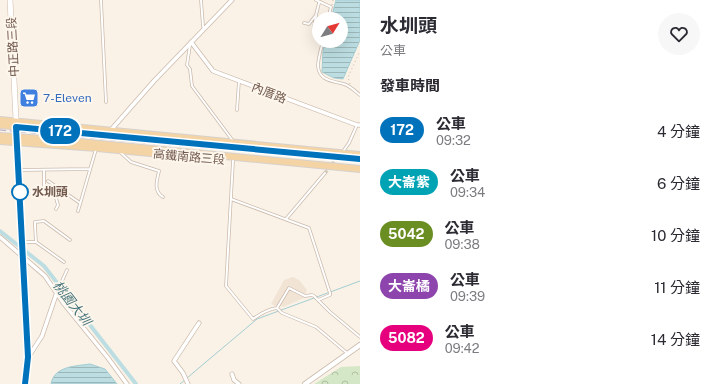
<!DOCTYPE html>
<html lang="zh-TW">
<meta charset="utf-8">
<style>
body{margin:0;font-family:"Public Sans","Noto Sans TC",sans-serif;background:#f7f7f7;color:#2b2b33;height:100vh;display:flex;flex-direction:column;font-size:15px;white-space:nowrap}
*{box-sizing:border-box;margin:0}
p{font-size:13px;color:#7c7c81}
.icon{flex:none;width:22px;height:22px;fill:none;stroke:currentColor;stroke-width:2;stroke-linecap:round;stroke-linejoin:round}
.map{position:relative;flex:1;overflow:hidden}
.side{display:flex;flex-direction:column;background:#fff;width:360px}
.side>*{flex:none}
.badge{padding:0 8px;border-radius:13px;font-size:14px;line-height:26px}
.needle{width:26px;rotate:53deg}
.controls{position:absolute;left:312px;top:12px;display:grid;gap:8px}
.controls a{display:grid;place-items:center;width:36px;height:36px;border-radius:50%;background:#fff;box-shadow:0 4px 16px #0002;font-size:20px}
.map>.badge{position:absolute;translate:-50% -50%;box-shadow:0 0 0 2px #fff}
h2{padding:0 20px;font-size:15px;line-height:36px}
.round{display:grid;place-items:center;flex:none;width:42px;height:42px;border-radius:21px;background:#f7f7f7}
.overview{display:flex;align-items:center;justify-content:space-between;height:68px;padding:0 20px}
h1{font-size:19px;font-weight:700;line-height:30px}
ul{padding:0;list-style:none}
li{display:flex;align-items:center;gap:12px;height:52px;padding:0 20px}
li div{flex:1}
li b{display:block;font-size:15px}
li em{font-style:normal}
li .badge{min-width:44px;font-weight:700;text-align:center}
main{display:flex;flex:1;min-height:0}
.map>svg:first-child{display:block}
.residential{fill:#f1e4d5}
.forest{fill:url(#forest-crowns)}
.water{fill:url(#water-rules);stroke:#a3cdd3}
.lines{fill:none;stroke-linecap:round;stroke-linejoin:round}
.stream{stroke:#a3cdd3;stroke-width:1}
.canal{stroke:#bcdee2;stroke-width:4}
.minor-tunnel{stroke:#d8ccc0;stroke-width:3.5;stroke-dasharray:3.5 2;stroke-linecap:butt}
.service-casing{stroke:#cbbaad;stroke-width:3.5}
.minor-casing{stroke:#cbbaad;stroke-width:5}
.tertiary-casing{stroke:#cbbaad;stroke-width:6}
.secondary-casing{stroke:#d0bcae;stroke-width:6}
.primary-casing{stroke:#d7d1cd;stroke-width:8}
.path{stroke:#d2b4a3;stroke-width:1;stroke-dasharray:1 3;stroke-linecap:butt}
.service{stroke:#fff;stroke-width:2}
.minor{stroke:#fff;stroke-width:3.5}
.tertiary{stroke:#fff;stroke-width:4.5}
.secondary{stroke:#fff;stroke-width:5}
.primary{stroke:#f4d4a4;stroke-width:6}
.rail{stroke:#b5a5c3;stroke-width:1;stroke-dasharray:6 4;stroke-linecap:butt}
.line-casing{stroke:#fff;stroke-width:9}
.line{stroke:#0072bc;stroke-width:6}
.stop-dot{fill:#fff;stroke:#0072bc;stroke-width:2}
.labels{text-anchor:middle;dominant-baseline:central;stroke-width:4;stroke-linejoin:round;paint-order:stroke}
.street-label{font-size:12px;fill:#71594d;stroke:#fdf6ec}
.shop-label{font-size:12px;fill:#366cbe;stroke:#fdf6ec;text-anchor:start}
.stop-label{font-size:12px;font-weight:bold;fill:#71594d;stroke:#fdf6ec;text-anchor:start}
.water-label{font-size:13px;font-style:italic;fill:#45747c;stroke:#fdf6ec}
</style>
<main>
<div class="map">
<svg width="360" height="384" viewBox="0 0 360 384">
<defs>
<pattern id="forest-crowns" width="20" height="18" patternUnits="userSpaceOnUse"><rect width="20" height="18" fill="#d4e7c6"/><path d="M2 6a3 3 0 1 1 6 0M12 15a3 3 0 1 1 6 0" fill="none" stroke="#b0bea3"/></pattern>
<pattern id="water-rules" width="6" height="5" patternUnits="userSpaceOnUse"><rect width="6" height="5" fill="#bcdee2"/><path d="M0 2.5h6" fill="none" stroke="#9db7b9"/></pattern>
</defs>
<rect width="100%" height="100%" fill="#faf2e6"/>
<path class="residential" d="M293 277 299 280 307 290 304 298 283 307 279 305 275 306 271 304 284 280Z"/>
<path class="forest" d="M360 366V384H314L341 367Z"/>
<path class="water" d="M336 0H360V40L343 79 334 78 322 72 323 51 325 41H341V19H331Z
M90 364 105 369 117 384H51C54 366 76 366 90 364Z"/>
<g class="lines">
<path class="stream" d="M187 378 257 319 360 281
M180 384 185 380"/>
<path class="canal" d="M0 231 44 266 136 384"/>
<path class="minor-tunnel" d="M325 173 342 152"/>
<defs>
<path id="service" d="M101 0 106 102
M201 0 203 26 204 29
M316 0 331 7 328 19
M304 23 309 24 316 15 319 3
M314 27 316 16
M323 41C321 49 318 58 318 66 319 81 333 81 344 84 350 86 355 91 360 95
M190 45 187 65 190 69 192 86 233 141
M237 110 239 81
M344 150 349 143 357 125
M120 152 131 162 159 171C157 180 153 191 163 197
M233 161 226 286 253 319C260 314 268 309 277 308
M19 170 90 169
M44 171V190L56 198 58 205 56 209
M48 181 80 203
M231 199 309 228 330 293V295L318 300
M78 211 96 149
M286 219 325 173
M23 242H36L64 262
M36 242 35 226V222L44 221 70 240
M57 292 67 270
M314 296 330 312 360 337
M277 308 282 313 316 327 347 353
M277 308 289 288 305 296 312 295 314 296"/>
<path id="minor" d="M191 42 213 71 357 125H360
M110 131 154 81 232 0
M0 237 45 276 64 304 108 358 127 384
M29 356 42 336 57 292
M232 374 234 380 239 384
M188 384 183 373 174 361 199 323"/>
<path id="tertiary" d="M305 384 360 345"/>
<path id="secondary" d="M10 0 28 357 25 384"/>
<path id="primary" d="M0 120 360 155
M0 125 194 143
M0 136 58 140 360 169
M0 141 97 148 193 157"/>
</defs>
<use href="#service" class="service-casing"/>
<use href="#minor" class="minor-casing"/>
<use href="#tertiary" class="tertiary-casing"/>
<use href="#secondary" class="secondary-casing"/>
<use href="#primary" class="primary-casing"/>
<path class="path" d="M332 5 333 0
M350 84 348 77 360 51"/>
<use href="#service" class="service"/>
<use href="#minor" class="minor"/>
<use href="#tertiary" class="tertiary"/>
<use href="#secondary" class="secondary"/>
<use href="#primary" class="primary"/>
<path class="rail" d="M0 130 360 162"/>
</g>
<g class="lines">
<defs>
<path id="line" d="M25 384 28 357 16 127 360 159"/>
</defs>
<use href="#line" class="line-casing"/>
<use href="#line" class="line"/>
</g>
<defs>
<symbol id="supermarket-square" viewBox="-11 -11 22 22"><rect x="-9" y="-9" width="18" height="18" rx="4" fill="#3f7fe0" stroke="#fdf6ec"/><path d="M-6-5.5h2.5l.6 2H6L4.5 2H-2.5L-4.4-4H-6ZM-1.5 3.2a1.3 1.3 0 1 0 .1 0ZM3 3.2a1.3 1.3 0 1 0 .1 0Z" fill="#fff"/></symbol>
</defs>
<g fill-rule="evenodd">
<use href="#supermarket-square" x="18" y="87" width="22" height="22"/>
</g>
<circle class="stop-dot" cx="20" cy="192" r="8"/>
<g class="labels">
<g class="street-label">
<text transform="translate(13 47) rotate(-93)">中正路三段</text>
<text transform="translate(269 93) rotate(21)">內厝路</text>
<text transform="translate(189 157) rotate(5)">高鐵南路三段</text>
</g>
<g class="shop-label">
<text x="43" y="98">7-Eleven</text>
</g>
<g class="stop-label">
<text x="32" y="192">水圳頭</text>
</g>
<g class="water-label">
<text transform="translate(72 303) rotate(52)">桃園大圳</text>
</g>
</g>
</svg>
<div class="controls">
<a><svg class="needle" viewBox="-14 -14 28 28"><path d="M0-13l5 13h-10z" fill="#e53935"/><path d="M0 13l5-13h-10z" fill="#7c7c81"/></svg></a>
</div>
<b class="badge" style="left:60px;top:131px;background:#0072bc;color:#fff">172</b>
</div>
<section class="side">
<div class="overview"><div><h1>水圳頭</h1><p>公車</p></div><a class="round"><svg class="icon" aria-label="heart" viewBox="0 0 24 24"><path d="M12 20l-8-8c-3-5 5-10 8-4 3-6 11-1 8 4z"/></svg></a></div>
<h2>發車時間</h2>
<ul>
<li><span class="badge" style="background:#0072bc;color:#fff">172</span><div><b>公車</b><p>09:32</p></div><em>4 分鐘</em></li>
<li><span class="badge" style="background:#00a3b4;color:#fff">大崙紫</span><div><b>公車</b><p>09:34</p></div><em>6 分鐘</em></li>
<li><span class="badge" style="background:#6b8e23;color:#fff">5042</span><div><b>公車</b><p>09:38</p></div><em>10 分鐘</em></li>
<li><span class="badge" style="background:#8e44ad;color:#fff">大崙橘</span><div><b>公車</b><p>09:39</p></div><em>11 分鐘</em></li>
<li><span class="badge" style="background:#e6007e;color:#fff">5082</span><div><b>公車</b><p>09:42</p></div><em>14 分鐘</em></li>
</ul>
</section>
</main>
